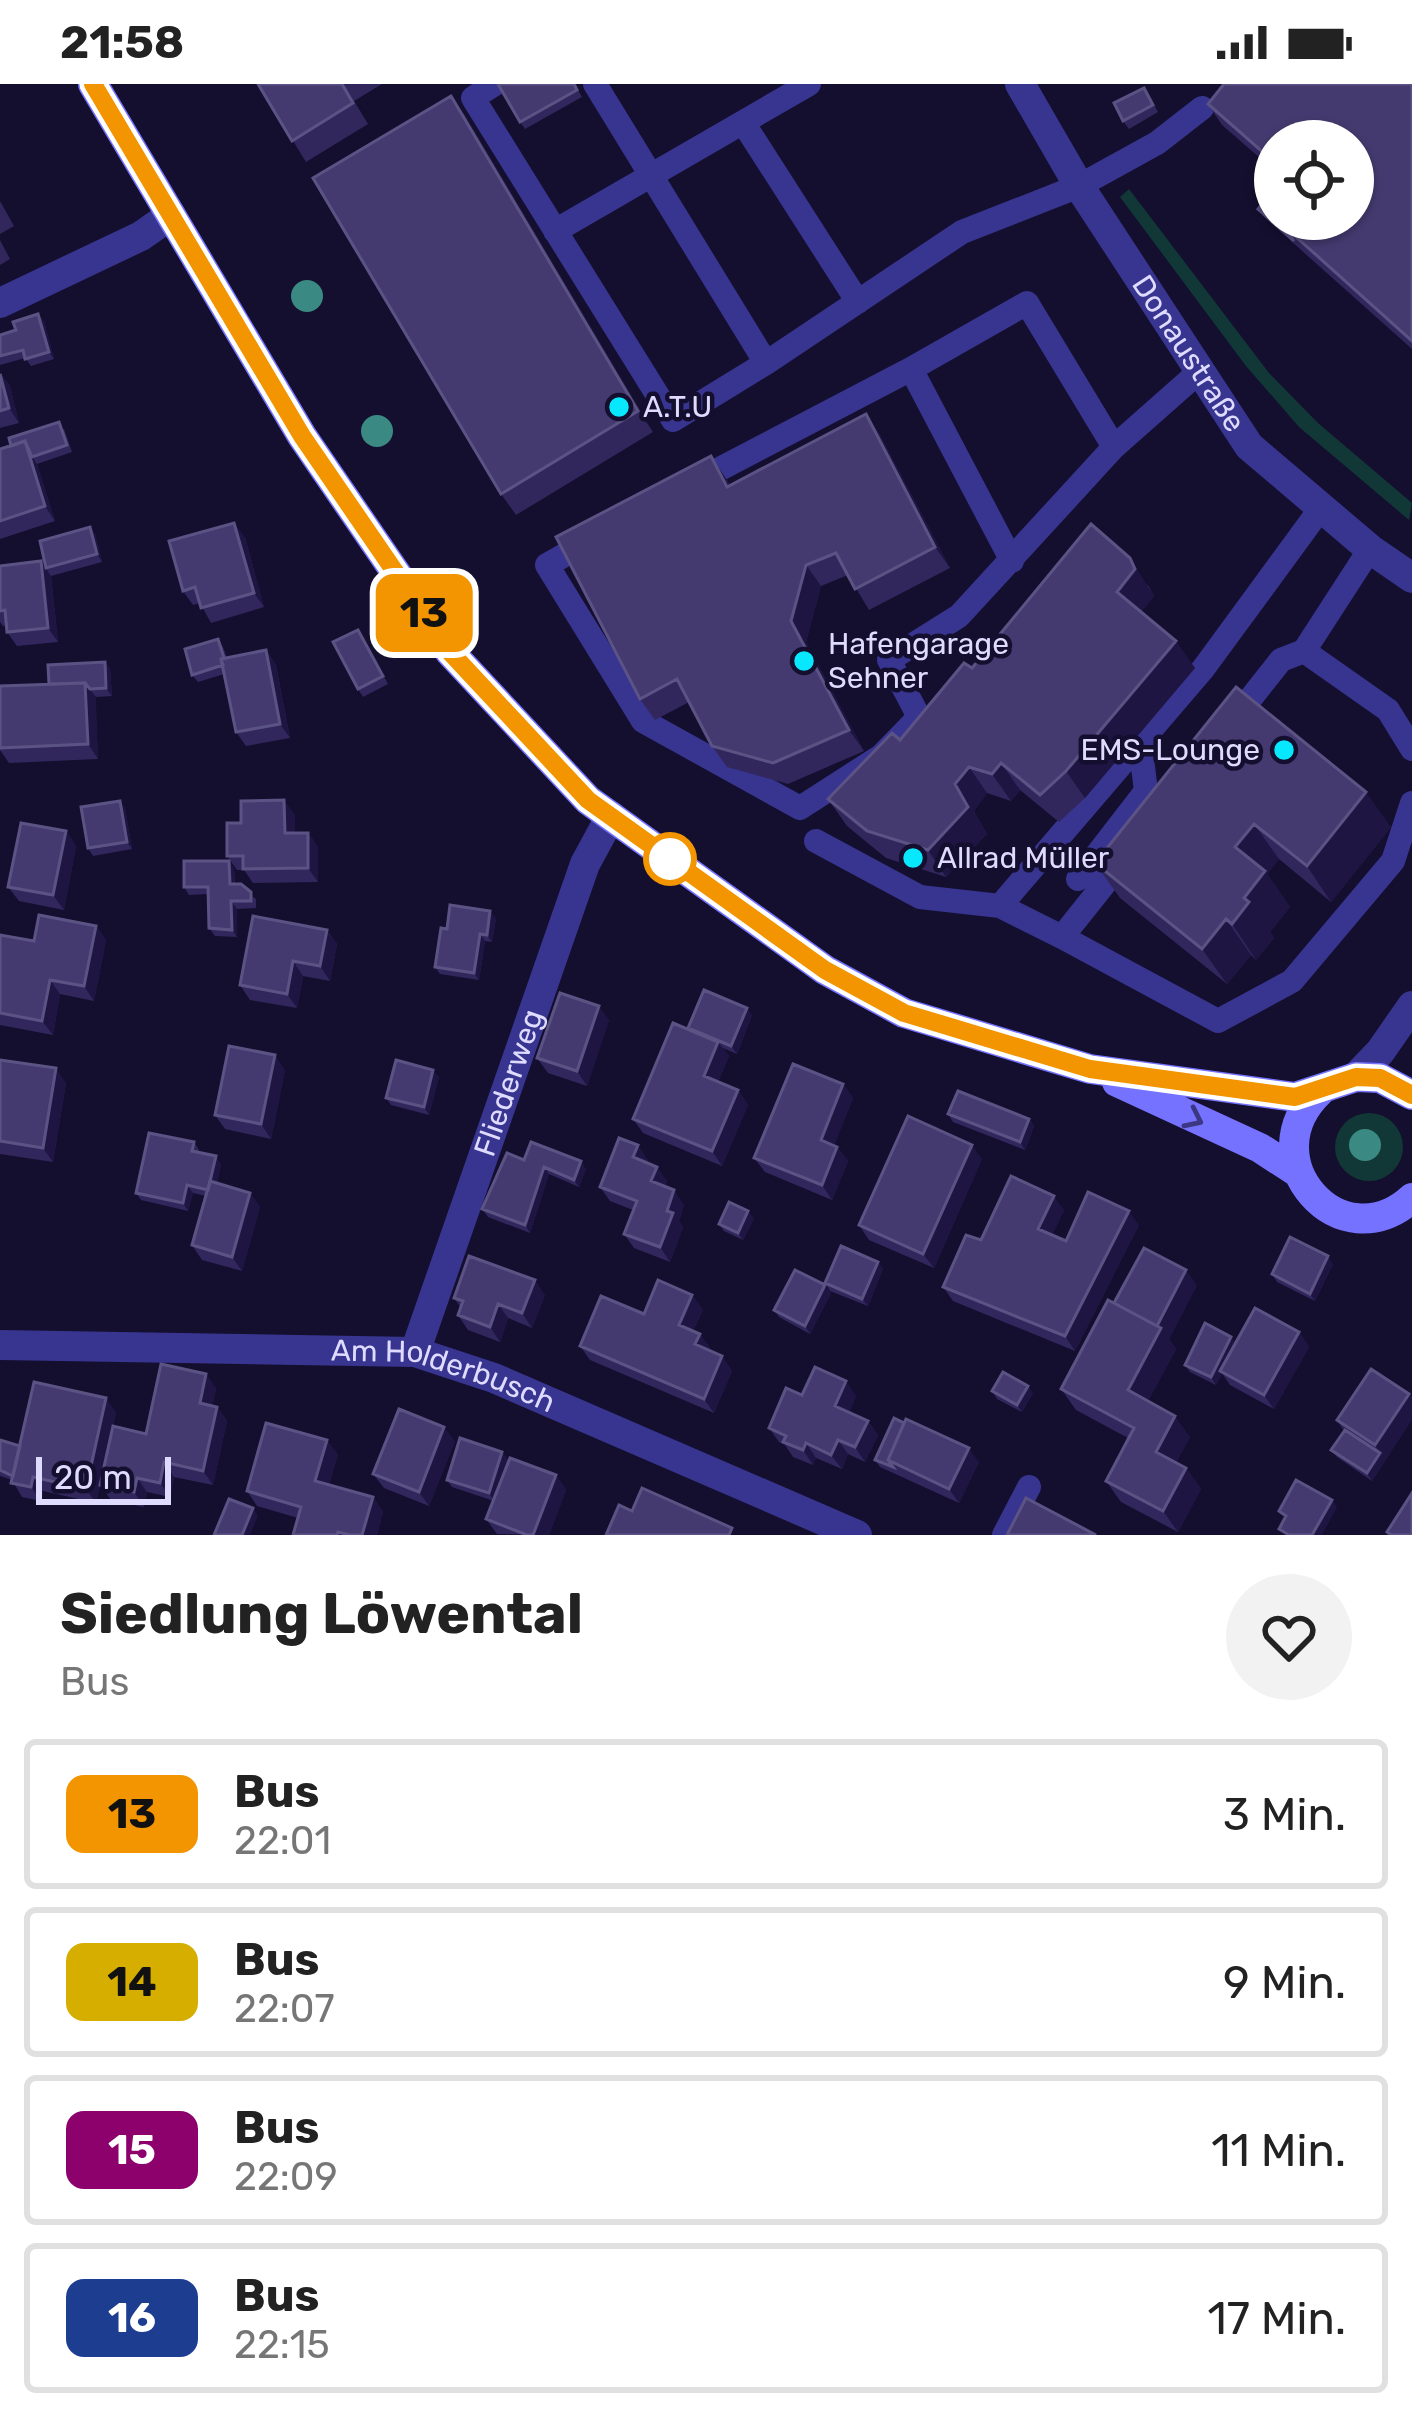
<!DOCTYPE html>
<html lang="de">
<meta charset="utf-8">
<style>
body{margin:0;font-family:Rubik,sans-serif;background:#f2f2f2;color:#222;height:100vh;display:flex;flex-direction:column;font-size:45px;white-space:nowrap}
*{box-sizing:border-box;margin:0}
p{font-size:39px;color:#767676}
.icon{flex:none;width:66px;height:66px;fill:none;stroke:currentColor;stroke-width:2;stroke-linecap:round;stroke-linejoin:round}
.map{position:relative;height:1451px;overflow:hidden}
.sheet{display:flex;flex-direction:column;background:#fff;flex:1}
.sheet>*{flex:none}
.badge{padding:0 24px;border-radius:18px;font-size:42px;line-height:78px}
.fabs{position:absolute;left:1254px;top:36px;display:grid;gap:24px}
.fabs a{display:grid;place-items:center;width:120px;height:120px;border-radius:50%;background:#fff;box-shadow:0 3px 9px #0004;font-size:60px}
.scale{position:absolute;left:36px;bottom:30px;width:135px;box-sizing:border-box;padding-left:12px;border:6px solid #dfdbff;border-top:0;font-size:33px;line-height:42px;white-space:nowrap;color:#dfdbff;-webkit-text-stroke:9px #140f2e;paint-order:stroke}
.map>.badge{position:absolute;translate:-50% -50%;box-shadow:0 0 0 6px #fff}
.round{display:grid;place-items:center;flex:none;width:126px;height:126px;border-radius:63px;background:#f2f2f2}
.overview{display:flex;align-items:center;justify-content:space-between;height:204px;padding:0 60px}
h1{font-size:57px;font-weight:700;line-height:90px}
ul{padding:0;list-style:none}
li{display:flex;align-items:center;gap:36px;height:150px;margin:0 24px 18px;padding:0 36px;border:6px solid #e0e0e0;border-radius:12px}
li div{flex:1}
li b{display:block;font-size:45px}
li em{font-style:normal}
li .badge{min-width:132px;font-weight:700;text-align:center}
.status{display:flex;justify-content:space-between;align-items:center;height:84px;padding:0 60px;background:#fff;direction:ltr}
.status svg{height:33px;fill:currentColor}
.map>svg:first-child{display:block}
.green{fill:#113837}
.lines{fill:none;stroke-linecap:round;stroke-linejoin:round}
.service{stroke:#383591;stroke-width:24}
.minor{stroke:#383591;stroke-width:30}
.secondary{stroke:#7572ff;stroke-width:30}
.tree{fill:#3a8982}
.wall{fill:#31275d}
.shaded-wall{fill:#1e1543}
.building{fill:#443a6f;stroke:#5c5385;stroke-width:3}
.oneway{stroke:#3b3782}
.line-casing{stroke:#fff;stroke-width:27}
.line{stroke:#f39401;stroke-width:18}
.poi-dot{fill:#07e8ff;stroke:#140f2e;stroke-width:4.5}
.stop-dot{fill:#fff;stroke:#f39401;stroke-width:6}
.labels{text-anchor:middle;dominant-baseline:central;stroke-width:9;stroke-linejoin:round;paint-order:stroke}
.street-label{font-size:30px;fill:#dfdbff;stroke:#140f2e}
.poi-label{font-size:30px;fill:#dfdbff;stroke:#140f2e;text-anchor:start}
</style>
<div class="status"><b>21:58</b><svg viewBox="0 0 49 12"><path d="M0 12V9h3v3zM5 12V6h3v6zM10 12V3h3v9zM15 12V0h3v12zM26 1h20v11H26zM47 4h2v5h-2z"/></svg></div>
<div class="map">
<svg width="1412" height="1451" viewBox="0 0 1412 1451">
<rect width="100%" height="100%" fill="#140f2e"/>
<path class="green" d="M1129 105 1269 289 1318 339 1412 419 1409 436 1299 343 1246 282 1120 113Z
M1335 1063a34 34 0 1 1 68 0a34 34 0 1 1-68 0Z"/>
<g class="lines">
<path class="service" d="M495 0 473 14 673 336 766 279 962 148 1079 102 1157 59 1202 24
M595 0 766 279
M744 40 858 218
M555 147 809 0
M911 285 1012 477
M691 400 911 285 1027 219 1114 363
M593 455 547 481 643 637 800 724 881 672 919 633 889 576 959 532 1114 363 1200 287
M1304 567 1388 626 1412 665
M1232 638 1281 576 1304 567 1370 465
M816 757 920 813 1000 822 1203 585 1321 424
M1125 774 1062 853 1218 937 1292 897 1393 777 1412 719
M1078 795 1146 707 1140 659
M1000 822 1062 853
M1004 1451 1029 1403"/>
<g class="minor">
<path id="s1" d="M1020 0 1079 102 1249 362 1370 465 1412 494"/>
<path d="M0 219 141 152 171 131"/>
<path d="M1356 993 1380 968 1412 922"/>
<path id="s2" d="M0 1261 415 1268 494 1294 857 1451"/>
<path id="s3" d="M415 1268 585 780 611 732"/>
</g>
<path class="secondary" d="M93 0 302 352 450 568 588 716 825 886 904 929 1090 985 1295 1013 1356 993 1380 994 1412 1011
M1117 998 1260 1064 1297 1088
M1320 1007C1248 1075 1341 1179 1412 1114"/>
</g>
<g class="tree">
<circle cx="307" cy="212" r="16"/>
<circle cx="377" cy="347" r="16"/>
<circle cx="1365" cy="1061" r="16"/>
</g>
<path class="wall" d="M258 0H382L354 17 368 40 306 78Z
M575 0 582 13 525 45 520 38Z
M1412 0V265L1263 132 1258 125 1353 135 1275 57V87L1222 41 1208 20Z
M1149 11 1158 28 1129 45 1123 37Z
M451 12 466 33 653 348 516 431 501 410Z
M0 117 14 142 0 150Z
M0 156 10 175 0 181Z
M44 237 54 275 31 282 25 274 0 281V251Z
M0 289 10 302 19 339 0 344Z
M866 330 880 351 950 484 869 526 848 491 821 502 806 558 864 667 788 700 727 683 712 662 689 618 655 636 640 615 725 393 730 401Z
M64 345 72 368 37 380 55 437 0 455V365Z
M95 450 102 478 51 492 58 558 17 562 7 548V542H3L0 538V482L46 484Z
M245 453 264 523 211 539 200 519 193 521 183 507Z
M1148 501 1154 512 1141 528 1195 584 1085 714 1059 738 1020 706 1011 717 987 709 974 727 987 750 946 793 886 774 847 742 828 715 900 656 972 584Z
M363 553 388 600 363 613 358 605Z
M218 555 223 563 227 574 266 566 276 581 290 654 246 662 236 648 224 590 198 598 192 591Z
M105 578 110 585 112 612 95 613 98 675 9 679 0 666V602L49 600Z
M1236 603 1391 743 1331 818 1279 775 1267 790 1290 823 1270 848 1274 854 1256 876 1251 871 1227 900 1120 814 1095 779Z
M125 724 132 765 93 772 88 764Z
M295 731V749H308L318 763V798L253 799 244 786H237L227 772 241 739Z
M66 747 76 762 64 826 19 817 8 803Z
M229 777 234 785 235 800 256 815V824L237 825V853L215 852 209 844 208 810 189 811 184 803Z
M496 834 492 858 485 857 479 896 440 890 435 883 447 845Z
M96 842 106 856 94 917 60 910 53 951 0 941V851L34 857Z
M327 846 337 860 330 897 303 892 297 924 250 916 240 901Z
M752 931 737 970 723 964 729 972 718 998 738 1006 748 1021 722 1082 643 1049 633 1035 689 945Z
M609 936 587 1002 548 989 537 974Z
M0 976 66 999 53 1078 0 1070Z
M285 986 271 1055 225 1045 215 1031Z
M439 993 429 1031 391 1021 386 1014Z
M843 1000 853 1014 834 1061 837 1063 848 1077 832 1116 765 1088 754 1074Z
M948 1030 1029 1035 1034 1042 1025 1066 953 1038Z
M194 1058 199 1066V1068L221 1080 217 1099 250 1109 260 1123 242 1187 202 1176 192 1161 206 1112 193 1109 188 1127 141 1116 136 1109Z
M982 1075 934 1184 869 1156 859 1141Z
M524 1076 586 1085 579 1103 549 1090 530 1149 488 1133 482 1125Z
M648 1076 647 1079 667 1097 665 1102 684 1121 679 1137 683 1143 670 1178 634 1164 624 1150 633 1126 610 1117 600 1103Z
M1064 1126 1052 1151 1066 1157 1139 1141 1075 1267 953 1217 943 1203 981 1156Z
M754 1134 743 1156 724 1147 719 1140Z
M878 1178 883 1185 868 1222 830 1207 825 1199Z
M1333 1180 1315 1217 1277 1198 1272 1190Z
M1197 1201 1169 1255 1176 1265 1148 1317 1190 1353 1176 1378 1186 1384 1201 1405 1178 1448 1121 1418 1106 1397 1128 1354 1076 1326 1061 1305Z
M831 1209 810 1250 779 1233 774 1226Z
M545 1211 532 1244 508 1234 500 1258 468 1246 458 1231 461 1224 454 1214Z
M692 1211 703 1226 693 1247 700 1250 710 1264 709 1267 722 1272 732 1287 714 1329 590 1276 580 1262 644 1230Z
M1299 1248 1309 1263 1274 1325 1230 1301 1222 1289 1216 1301 1190 1288 1185 1281 1236 1259Z
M206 1290 216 1305 212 1322 217 1323 227 1337 213 1401 174 1393 170 1413 147 1408 144 1423 111 1416 100 1401 104 1384 96 1419 43 1407 41 1417 22 1413 12 1396 0 1392V1356L20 1362 116 1328 113 1342 146 1350Z
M992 1307 1033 1309 1022 1328 997 1315Z
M1409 1310 1412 1313V1335L1372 1397 1337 1373 1331 1366 1344 1347 1337 1336Z
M802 1311 856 1312 849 1328 868 1337 878 1351 865 1378 848 1370 842 1385 816 1374 813 1381 793 1373 785 1361 779 1358 769 1344Z
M904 1339 979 1378 959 1419 880 1383 875 1376Z
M455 1357 429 1422 384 1404 373 1390Z
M502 1368 508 1376 498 1404 556 1391 566 1406 549 1451 497 1450 486 1435 494 1417 452 1403 447 1396Z
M338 1370 329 1401 373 1413 383 1428 377 1451H293L298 1434 257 1422 247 1407Z"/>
<path class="shaded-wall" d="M451 12 466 33 653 348 638 327Z
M38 230 44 237 54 275 49 268Z
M0 289 10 302 19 339 9 324Z
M866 330 880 351 950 484 935 463Z
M25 357 35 372 32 373 37 380 55 437 45 422Z
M711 372 725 393 741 424 727 403Z
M234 439 245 453 264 523 254 509Z
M90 443 95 450 102 478 97 470Z
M1130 474 1154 512 1136 535 1117 508Z
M41 477 51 492 58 558 48 544Z
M806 481 821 502 806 558 864 667 849 646 791 537Z
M1176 557 1195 584 1085 714 1066 687Z
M266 566 276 581 290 654 280 640Z
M105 578 110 585 112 612 106 604Z
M85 599 96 613 98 675 88 660Z
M1001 679 1020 706 1011 717 992 690Z
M969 683 987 709 974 727 987 750 946 793 928 766 955 700Z
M1366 708 1391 743 1331 818 1307 782Z
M284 716 295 731V763L285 749Z
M120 717 125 724 132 765 127 758Z
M1254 740 1279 775 1267 790 1290 823 1270 848 1274 854 1256 876 1232 840 1244 814 1235 763Z
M66 747 76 762 64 826 53 811Z
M308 749 318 763V798L308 784Z
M229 777 234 785 235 808 230 800Z
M231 817 237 825V853L232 846Z
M490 827 496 834 492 858 487 851Z
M1226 835 1251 871 1227 900 1202 865Z
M96 842 106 856 94 917 84 902Z
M327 846 337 860 330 897 320 882Z
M480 850 485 857 479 896 474 889Z
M293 877 303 892 297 924 287 910Z
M50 896 60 910 53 951 42 937Z
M599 922 609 936 587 1002 577 987Z
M747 924 752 931 737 970 731 962Z
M718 958 729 972 714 1007 704 992Z
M275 971 285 986 271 1055 261 1040Z
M56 984 66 999 53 1078 43 1064Z
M433 986 439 993 429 1031 424 1023Z
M843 1000 853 1014 831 1070 821 1056Z
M738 1006 748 1021 722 1082 712 1067Z
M1029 1035 1034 1042 1025 1066 1020 1058Z
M638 1061 648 1076 643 1088 633 1073Z
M972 1061 982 1075 934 1184 923 1170Z
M837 1063 848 1077 832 1116 822 1101Z
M216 1072 221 1080 214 1113 208 1106Z
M581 1077 586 1085 579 1103 574 1096Z
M544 1083 549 1090 530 1149 525 1141Z
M657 1083 667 1097 662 1112 651 1097Z
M187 1101 193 1109 188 1127 183 1119Z
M674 1106 684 1121 679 1137 683 1143 670 1178 660 1163 667 1127Z
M250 1109 260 1123 242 1187 232 1173Z
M1054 1112 1064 1126 1048 1160 1038 1145Z
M748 1127 754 1134 743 1156 738 1149Z
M1129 1127 1139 1141 1075 1267 1065 1252Z
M1328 1172 1333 1180 1315 1217 1310 1210Z
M878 1178 883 1185 868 1222 862 1215Z
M1186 1186 1197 1201 1169 1255 1176 1265 1143 1327 1128 1306 1156 1245Z
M535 1196 545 1211 532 1244 522 1229Z
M825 1201 831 1209 810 1250 805 1242Z
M692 1211 703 1226 689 1255 679 1241Z
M498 1220 508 1234 500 1258 490 1243Z
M1299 1248 1309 1263 1274 1325 1264 1311Z
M700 1250 710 1264 705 1275 695 1260Z
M1231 1253 1236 1260 1216 1301 1211 1293Z
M722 1272 732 1287 714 1329 704 1315Z
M206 1290 216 1305 210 1334 200 1319Z
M846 1297 856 1312 845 1337 835 1322Z
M1028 1302 1033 1309 1022 1328 1017 1321Z
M1409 1310 1412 1313V1335L1372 1397 1367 1389 1380 1369 1375 1361Z
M106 1314 116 1328 96 1419 86 1405Z
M217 1323 227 1337 213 1401 203 1387Z
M1175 1332 1190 1353 1171 1389 1156 1368Z
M868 1337 878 1351 865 1378 855 1363Z
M444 1343 455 1357 429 1422 419 1408Z
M327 1356 338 1370 326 1411 315 1397Z
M838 1356 848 1370 842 1385 831 1371Z
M806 1359 816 1374 813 1381 803 1366Z
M969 1364 979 1378 959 1419 949 1405Z
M502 1368 508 1376 494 1417 489 1409Z
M164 1378 174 1393 170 1413 160 1399Z
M1186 1384 1201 1405 1178 1448 1163 1427Z
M556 1391 566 1406 549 1451H533Z
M33 1393 43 1407 41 1417 31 1403Z
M137 1394 147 1408 144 1423 134 1408Z
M373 1413 383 1428 377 1451H362Z
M1332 1416 1337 1423 1322 1451H1312Z
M253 1424 258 1432 250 1451H242Z"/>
<path class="building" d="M258 0H342L353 19 292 57Z
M498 0H574L577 6 520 38Z
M1224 0H1412V257L1285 143 1292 135H1353V57H1275V79L1208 20Z
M1144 4 1153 21 1123 37 1114 19Z
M451 12 638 327 501 410 313 94Z
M1275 104V135H1292L1285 143 1294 157 1258 125Z
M38 230 49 268 25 275 23 266 0 272V251L16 246 13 238Z
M0 290 9 324 0 327Z
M866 330 935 463 855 505 836 469 806 481 791 537 849 646 773 679 712 662 677 595 640 615 556 453 711 372 727 403Z
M59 338 67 361 32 373 25 357 11 362 9 354Z
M25 357 45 422 0 437V365Z
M234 439 254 509 201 524 195 503 183 507 169 457Z
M1091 440 1130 474 1135 485 1117 508 1176 557 1066 687 1040 711 1001 679 992 690 969 683 955 700 968 723 928 766 867 747 828 715 892 649 900 656 964 579 972 584Z
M90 443 97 470 46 484 40 457Z
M41 477 48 544 7 548 5 526 0 527V482Z
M358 546 383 592 358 605 333 558Z
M218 555 224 574 221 575 223 581 192 591 185 565Z
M266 566 280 640 236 648 221 575Z
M105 578 106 604 90 605 85 599 49 600 48 581Z
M85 599 88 660 0 664V602Z
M1236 603 1366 708 1307 782 1254 740 1235 763 1265 787 1244 814 1249 818 1232 840 1226 835 1202 865 1095 779Z
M284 716 285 749H308V784L243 785V772H227V739H241V717Z
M120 717 127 758 88 764 81 723Z
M21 739 66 747 53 811 8 803Z
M184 777H229L230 800H241L251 808V817H231L232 846 209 844 208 803H184Z
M450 821 490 827 487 851 480 850 474 889 435 883 441 844 447 845Z
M39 831 96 842 84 902 50 896 42 937 0 929V851L34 857Z
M253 832 327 846 320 882 293 877 287 910 240 901Z
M704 906 747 924 731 962 688 944Z
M560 909 599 922 577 987 537 974Z
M673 939 718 958 704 992 738 1006 712 1067 633 1035Z
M229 962 275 971 261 1040 215 1031Z
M0 976 56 984 43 1064 0 1057Z
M396 976 433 986 424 1023 386 1014Z
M793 980 843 1000 821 1056 837 1063 822 1101 754 1074Z
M958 1007 1029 1035 1020 1058 948 1030Z
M908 1032 972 1061 923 1170 859 1141Z
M149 1049 194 1058 192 1067 216 1072 208 1106 187 1101 183 1119 136 1109Z
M619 1054 638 1061 633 1073 657 1083 651 1097 674 1106 667 1127 673 1129 660 1163 624 1150 637 1117 600 1103Z
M531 1058 581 1077 574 1096 544 1083 525 1141 482 1125 507 1069 524 1076Z
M1011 1092 1054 1112 1038 1145 1066 1157 1088 1108 1129 1127 1065 1252 943 1203 966 1151 981 1156Z
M210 1097 250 1109 232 1173 192 1161Z
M729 1118 748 1127 738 1149 719 1140Z
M1290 1153 1328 1172 1310 1210 1272 1190Z
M841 1162 878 1178 862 1215 825 1199Z
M1144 1164 1186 1186 1157 1242 1114 1219Z
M469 1172 535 1196 522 1229 498 1220 490 1243 458 1231 463 1217 454 1214Z
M795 1186 825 1201 805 1242 774 1226Z
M658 1196 692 1211 679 1241 700 1250 695 1260 722 1272 704 1315 580 1262 601 1212 644 1230Z
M1108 1216 1161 1244 1128 1306 1175 1332 1156 1368 1186 1384 1163 1427 1106 1397 1134 1344 1061 1305Z
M1255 1224 1299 1248 1264 1311 1220 1287Z
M1205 1239 1231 1253 1211 1293 1185 1281Z
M161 1280 206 1290 200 1319 217 1323 203 1387 164 1378 160 1399 137 1394 134 1408 100 1401 113 1342 146 1350Z
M815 1283 846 1297 835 1322 868 1337 855 1363 838 1356 831 1371 806 1359 803 1366 783 1358 786 1352 769 1344 786 1304 802 1311Z
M1371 1285 1409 1310 1375 1361 1337 1336Z
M1003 1288 1028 1302 1017 1321 992 1307Z
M34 1298 106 1314 86 1405 33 1393 31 1403 11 1399Z
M399 1325 444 1343 419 1408 373 1390Z
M894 1334 904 1339 888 1376 893 1383 875 1376Z
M906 1335 969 1364 949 1405 888 1376Z
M266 1339 327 1356 315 1397 373 1413 362 1451H350L338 1448 337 1451H293L301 1423 247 1407Z
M1345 1346 1380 1369 1367 1389 1331 1366Z
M460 1354 502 1368 489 1409 447 1396Z
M0 1356 20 1362 13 1392 0 1386Z
M510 1374 556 1391 533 1451H527L486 1435Z
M1296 1396 1332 1416 1312 1451H1289L1279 1445 1286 1432 1279 1427Z
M642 1404 732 1444 729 1451H606L619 1421 632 1427Z
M1412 1409V1451H1391L1387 1448Z
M1026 1414 1096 1451H1007Z
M229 1415 253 1424 242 1451H214Z"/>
<defs><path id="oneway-chevron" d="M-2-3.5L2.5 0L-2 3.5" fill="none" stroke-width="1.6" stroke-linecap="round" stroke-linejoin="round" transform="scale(3)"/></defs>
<use class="oneway" href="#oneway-chevron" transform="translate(1194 1035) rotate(26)"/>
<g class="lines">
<defs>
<path id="line" d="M93 0 302 352 450 568 588 716 825 886 904 929 1090 985 1295 1013 1356 993 1380 994 1412 1011"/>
</defs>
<use href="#line" class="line-casing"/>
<use href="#line" class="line"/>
</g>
<g class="poi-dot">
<circle cx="619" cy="323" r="12"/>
<circle cx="804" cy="577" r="12"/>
<circle cx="1284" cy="666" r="12"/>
<circle cx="913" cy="774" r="12"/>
</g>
<circle class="stop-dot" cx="670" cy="775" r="24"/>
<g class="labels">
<g class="street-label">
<text stroke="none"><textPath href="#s1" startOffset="318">Donaustraße</textPath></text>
<text stroke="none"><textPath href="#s3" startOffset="285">Fliederweg</textPath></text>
<text stroke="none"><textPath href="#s2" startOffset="447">Am Holderbusch</textPath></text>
</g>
<g class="poi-label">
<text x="643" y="323">A.T.U</text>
<text x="828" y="560">Hafengarage<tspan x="828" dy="34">Sehner</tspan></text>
<text x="1260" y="666" text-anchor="end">EMS-Lounge</text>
<text x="937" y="774">Allrad Müller</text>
</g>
</g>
</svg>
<div class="fabs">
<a><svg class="icon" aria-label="locate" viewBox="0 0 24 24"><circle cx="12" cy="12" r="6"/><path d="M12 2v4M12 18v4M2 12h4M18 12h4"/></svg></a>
</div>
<div class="scale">20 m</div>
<b class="badge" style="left:424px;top:529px;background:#f39401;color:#111">13</b>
</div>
<section class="sheet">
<div class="overview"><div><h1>Siedlung Löwental</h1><p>Bus</p></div><a class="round"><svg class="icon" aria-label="heart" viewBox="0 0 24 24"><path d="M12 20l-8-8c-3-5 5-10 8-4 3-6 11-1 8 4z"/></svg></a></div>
<ul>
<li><span class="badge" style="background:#f39401;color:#111">13</span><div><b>Bus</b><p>22:01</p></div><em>3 Min.</em></li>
<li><span class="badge" style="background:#d6ae00;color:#111">14</span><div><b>Bus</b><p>22:07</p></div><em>9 Min.</em></li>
<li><span class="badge" style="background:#8d016d;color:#fff">15</span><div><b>Bus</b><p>22:09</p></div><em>11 Min.</em></li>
<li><span class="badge" style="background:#1d3d91;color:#fff">16</span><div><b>Bus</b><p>22:15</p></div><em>17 Min.</em></li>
</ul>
</section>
